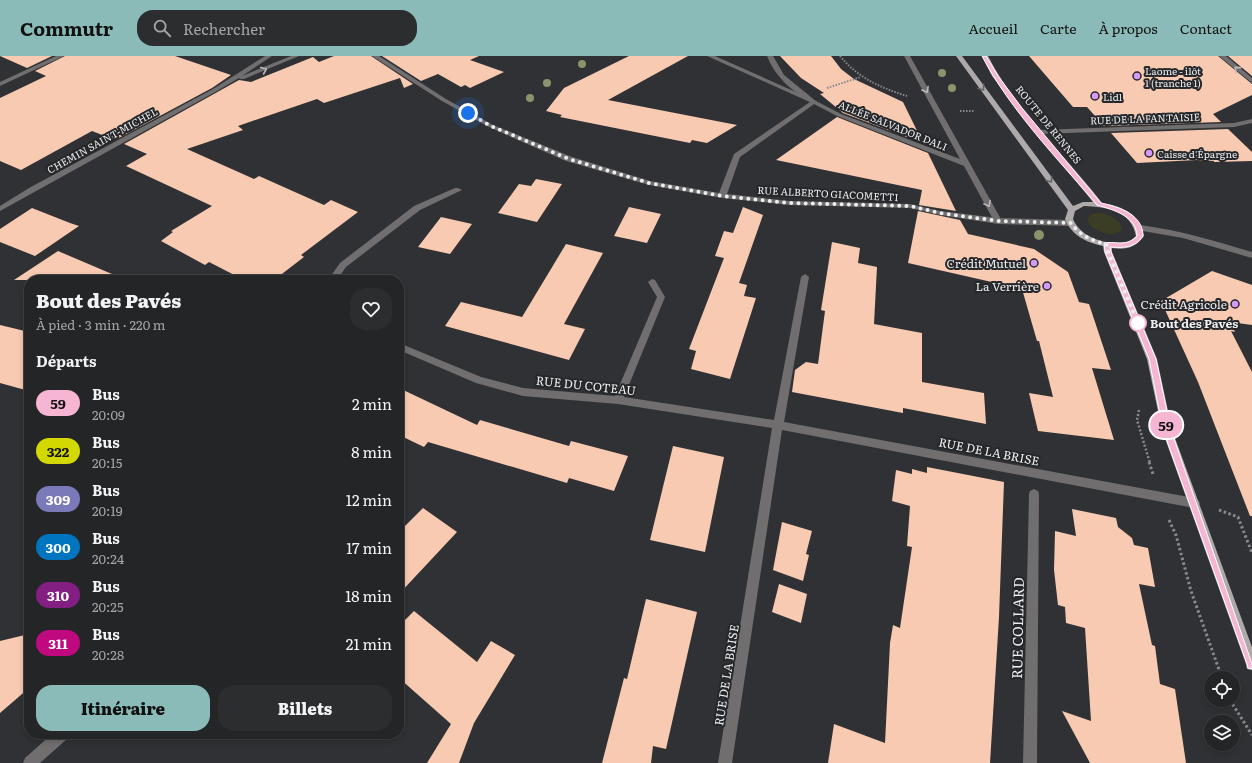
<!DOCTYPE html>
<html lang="fr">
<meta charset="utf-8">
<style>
body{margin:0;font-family:Literata,serif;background:#2c2d2f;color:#f1f3f6;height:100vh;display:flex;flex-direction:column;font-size:15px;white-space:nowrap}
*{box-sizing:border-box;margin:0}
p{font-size:13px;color:#a3a5a7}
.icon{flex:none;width:22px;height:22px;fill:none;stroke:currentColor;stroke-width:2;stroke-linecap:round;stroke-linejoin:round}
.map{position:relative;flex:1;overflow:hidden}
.sheet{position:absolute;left:24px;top:219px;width:380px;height:464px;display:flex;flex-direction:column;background:#242527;border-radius:16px;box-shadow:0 2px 6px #0003,0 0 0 1px #414244}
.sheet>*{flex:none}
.badge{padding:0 8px;border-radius:13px;font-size:14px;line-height:26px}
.fabs{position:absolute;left:1204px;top:615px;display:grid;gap:8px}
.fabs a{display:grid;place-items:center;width:36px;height:36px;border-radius:50%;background:#242527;box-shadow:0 2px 6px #0003,0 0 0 1px #414244;font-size:20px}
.you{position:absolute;width:20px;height:20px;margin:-10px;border:3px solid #fff;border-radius:50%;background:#1a73e8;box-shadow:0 0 0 6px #1a73e833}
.map>.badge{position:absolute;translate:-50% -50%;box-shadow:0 0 0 2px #fff}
h2{padding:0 12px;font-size:15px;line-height:36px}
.round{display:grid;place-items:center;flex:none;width:42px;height:42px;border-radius:16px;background:#2c2d2f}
.overview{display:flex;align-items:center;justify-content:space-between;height:68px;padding:0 12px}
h1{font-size:19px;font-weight:800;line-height:30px}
.primary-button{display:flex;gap:8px;margin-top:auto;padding:8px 12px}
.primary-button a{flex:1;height:46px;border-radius:16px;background:#8bbbb9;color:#111;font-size:16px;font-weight:800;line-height:46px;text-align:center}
.primary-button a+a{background:#2c2d2f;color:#f1f3f6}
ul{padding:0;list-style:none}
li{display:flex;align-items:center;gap:12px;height:48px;padding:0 12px}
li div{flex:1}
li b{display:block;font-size:15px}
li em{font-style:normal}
li .badge{min-width:44px;font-weight:700;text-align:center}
header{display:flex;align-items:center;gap:24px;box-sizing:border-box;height:56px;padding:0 20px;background:#8bbbb9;color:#111}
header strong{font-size:19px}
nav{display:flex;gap:22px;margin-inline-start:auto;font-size:14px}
.search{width:280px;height:36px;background:#2c2d2f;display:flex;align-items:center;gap:10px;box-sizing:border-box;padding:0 14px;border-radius:16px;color:#a3a5a7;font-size:15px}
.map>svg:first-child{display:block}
.green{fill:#3b3e25}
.building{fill:#f7cab1}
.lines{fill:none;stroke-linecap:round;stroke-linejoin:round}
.path-far2{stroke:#88898c;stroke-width:2;stroke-dasharray:1.5 1.5;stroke-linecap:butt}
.path-far1{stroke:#88898c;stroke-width:2.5;stroke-dasharray:2 2;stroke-linecap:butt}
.path{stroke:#88898c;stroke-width:3;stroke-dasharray:2.5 2.5;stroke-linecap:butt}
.service{fill:#706e6e;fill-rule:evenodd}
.minor{fill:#706e6e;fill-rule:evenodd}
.tertiary{fill:#706e6e;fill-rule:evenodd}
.primary{fill:#aeaaaa;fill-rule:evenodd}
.tree{fill:#8c926c}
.oneway{stroke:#bbbbbc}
.oneway2{stroke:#636264}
.line{fill:#f5b5d3;stroke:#fff}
.walk{stroke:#edeef0;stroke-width:4;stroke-dasharray:0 7.2}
.poi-dot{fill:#d69bf9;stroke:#26272a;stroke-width:1.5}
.stop-dot{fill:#fff;stroke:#f5b5d3;stroke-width:2}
.labels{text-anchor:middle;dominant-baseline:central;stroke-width:4;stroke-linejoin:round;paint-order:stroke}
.far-poi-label{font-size:10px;fill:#edeef0;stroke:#26272a;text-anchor:start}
.far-street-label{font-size:10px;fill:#edeef0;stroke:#26272a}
.poi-label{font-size:12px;fill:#edeef0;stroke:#26272a;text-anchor:end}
.stop-label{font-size:12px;font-weight:bold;fill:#edeef0;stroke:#26272a;text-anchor:start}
.street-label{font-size:12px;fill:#edeef0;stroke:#26272a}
.near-street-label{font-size:14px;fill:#edeef0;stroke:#26272a}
</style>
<header>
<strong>Commutr</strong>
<div class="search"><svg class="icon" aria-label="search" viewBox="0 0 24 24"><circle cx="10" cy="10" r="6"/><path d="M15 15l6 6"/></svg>Rechercher</div>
<nav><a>Accueil</a><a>Carte</a><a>À propos</a><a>Contact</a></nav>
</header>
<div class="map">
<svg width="1252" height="707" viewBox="0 0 1252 707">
<rect width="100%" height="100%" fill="#303134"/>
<path class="green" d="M1102 157 1113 161 1120 167 1122 173C1113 183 1098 176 1090 169L1087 163C1090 157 1096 157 1102 157Z"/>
<path class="building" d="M0 0H52L27 12Z
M65 0H175L231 19 212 32 115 84 92 75 21 114 0 105V42L46 20 35 15Z
M334 0H371L413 28 404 32 400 22 324 47 317 43 238 70 243 74 187 93 254 123 259 120 324 149 331 144 358 156 301 199 304 201 274 224H244L209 206 205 209 161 185 173 176 171 175 212 150 126 110 147 98 124 88 239 24 251 26 313 1 319 6Z
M382 0H479L470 4 504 16 470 32 465 29 461 31 438 18 421 25Z
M629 0H688L608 44 737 69 707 87 692 84 690 87 560 61 562 59 546 55 564 32Z
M780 0H831L841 13 854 23 903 46 923 87 843 57 820 38 824 37 801 22Z
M1029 0H1218L1252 28V39L1213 58 1221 66 1104 70 1087 51H1073Z
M1228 0H1252V20Z
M837 61 928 97 956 155 919 149 922 134 776 104Z
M1228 73 1252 96V105L1214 106V105L1197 104 1137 107 1111 77Z
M536 123 562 128 537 166 498 157 519 128 531 130Z
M629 151 661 158 647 187 614 180Z
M743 151 763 159 739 227 747 229 744 240 756 242 730 323 691 313 696 295 689 293 724 202 715 200 724 175 733 177Z
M32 152 70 167 79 170 35 200 0 186V173Z
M918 155 960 164 968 178 1034 193 1068 216 1079 246 1089 248 1111 314 1092 312 1114 384 1038 375 1029 337 1053 341 1039 285H1037L1022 233 908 207Z
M441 161 472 168 450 198 418 191Z
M832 186 860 192 858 207 877 211 874 268 922 277V326L984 337 986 368 903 352V357L792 336 795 314 806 306 818 308 825 255 821 254Z
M566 188 603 197 564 268 585 273 569 304 445 270 461 246 522 261Z
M58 195 126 224H14Z
M1212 215 1252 229V269L1230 266 1235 276 1231 275 1252 316V460H1250L1198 326 1161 245Z
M0 269 29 276V335L0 327Z
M399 332 477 369 480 364 569 390 571 385 628 400 614 435 569 422 567 427 428 386 424 391 399 379Z
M673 390 724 401 705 496 650 484Z
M927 411 1004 426 999 561 990 707H828L834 668 885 687 890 587 893 569 900 572 912 491 907 490 910 450 892 445 896 414 912 418V413L927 417Z
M423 452 457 476 399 538V476Z
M1072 453 1116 462 1118 471 1132 482 1134 489 1148 492 1155 531 1139 528 1152 589 1155 590 1160 628 1175 633 1186 707H1090L1062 655 1091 665 1085 572 1066 567 1065 551 1058 549 1054 514 1055 475 1076 480Z
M782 466 812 475 806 498 809 499 803 525 773 514Z
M779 528 807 538 801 567 772 556Z
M646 543 697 556 666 693 653 690 651 707H602L624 622 627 623Z
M414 555 477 606 491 585 515 599 474 667 459 707H427L451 668 399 622V570Z
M29 578V632L0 657V585Z"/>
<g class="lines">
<path class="path-far2" d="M840 0C858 22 881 32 907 40
M827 32 861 21
M960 55H975"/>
<path class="path-far1" d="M1139 354 1137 364 1150 407"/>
<path class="path" d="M1149 406 1153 418
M1219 454 1238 461 1252 497
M1169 464 1176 479 1191 535 1222 622
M1230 644 1252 679"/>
<path class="service" d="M707 0H715L816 45 841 58 960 103 904 0H910L1002 165 1001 167H995L964 110 837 60 812 47Z"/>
<path class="minor" d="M56 0H64L0 30V26Z
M265 0H272L242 20 291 0H299L244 23H240L239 22 217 35 0 155V150L29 132 213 33Z
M372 0H379L446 43 493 69 572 101 650 125 719 137 734 98 810 46C791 34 775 21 767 0H773L784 19 817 46 740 101 727 138 790 145 910 148 940 155 998 162 1071 164 1075 167 1071 170 998 168 940 159 910 152 790 149 722 142 649 129 566 105 489 71 442 45Z
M1219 0H1226L1252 22V27Z
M455 132H458L462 134 420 154 346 211 337 224H328L340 207 414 150Z
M805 218 809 221 784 366 1194 442 1198 444 1200 447 1198 450 1194 452 782 374 732 707H718L772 372 618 348 523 340 476 327 399 294V287L481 321 523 332 615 340 657 241 648 226 652 223 655 224 665 241 624 341 774 364 801 221Z
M1034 433 1038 435 1039 438 1037 707H1023L1029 438 1030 435Z
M52 678H69L67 683 40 707H23L25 702Z"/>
<path class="tertiary" d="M1252 63V67L1234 71 1039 78 1035 76 1039 74 1234 67Z
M1140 169C1179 174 1215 185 1252 196V202L1183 182 1137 174V170Z"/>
<path class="primary" d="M956 0H962L1073 150 1083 146H1093L1018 54 992 20 982 0H988C1016 55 1065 99 1102 147 1124 151 1139 157 1144 180 1135 192 1126 194 1112 192V196L1157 303 1172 374 1252 591V614L1247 613 1246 608 1162 374 1147 303 1104 196 1103 190C1086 186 1072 180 1065 163L1068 154ZM1084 150C1107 151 1131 154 1136 180L1131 185C1111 191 1081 183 1073 163L1075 155Z"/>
</g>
<g class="tree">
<circle cx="582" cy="8" r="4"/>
<circle cx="942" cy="17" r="4"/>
<circle cx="547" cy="27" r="4"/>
<circle cx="952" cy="32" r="4"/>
<circle cx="530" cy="42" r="4"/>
<circle cx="1039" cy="179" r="5"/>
</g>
<defs><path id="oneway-chevron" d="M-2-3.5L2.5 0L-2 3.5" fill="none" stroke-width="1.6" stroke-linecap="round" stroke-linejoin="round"/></defs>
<g class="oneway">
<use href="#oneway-chevron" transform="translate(1237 13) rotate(-140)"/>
<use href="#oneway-chevron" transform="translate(264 14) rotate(-23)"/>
<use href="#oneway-chevron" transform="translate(926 34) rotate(61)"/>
<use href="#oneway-chevron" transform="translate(988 148) rotate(62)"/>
</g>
<g class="oneway2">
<use href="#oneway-chevron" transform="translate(982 32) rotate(54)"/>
<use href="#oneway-chevron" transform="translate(1050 124) rotate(53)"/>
</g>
<path class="line" d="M982 0H986L998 20 1022 52 1101 147C1120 151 1143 159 1143 180 1135 192 1124 192 1110 191L1111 196 1156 303 1171 374 1252 608V613L1248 612 1247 608 1163 374 1149 303 1105 196 1104 187C1118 185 1126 191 1137 180 1136 160 1114 154 1097 149 1058 103 1010 54 982 0Z"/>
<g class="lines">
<path class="walk" d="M468 57 491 70 569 103 649 127 722 140 790 147 910 150 940 157 998 165 1071 167C1080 180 1092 184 1107 189L1108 196 1139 270 1138 267"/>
</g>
<g class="poi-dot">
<circle cx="1137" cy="20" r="4"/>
<circle cx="1095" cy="40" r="4"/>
<circle cx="1149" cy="97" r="4"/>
<circle cx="1034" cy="207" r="4"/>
<circle cx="1047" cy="230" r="4"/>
<circle cx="1235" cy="248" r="4"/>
</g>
<circle class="stop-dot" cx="1138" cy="267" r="8"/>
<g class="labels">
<g class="far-poi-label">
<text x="1145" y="14">Laome - ilôt<tspan x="1145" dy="12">1 (tranche 1)</tspan></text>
<text x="1103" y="40">Lidl</text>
<text x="1157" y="97">Caisse d'Épargne</text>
</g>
<g class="far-street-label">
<text transform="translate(1145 62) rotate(-2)">RUE DE LA FANTAISIE</text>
<text transform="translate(1049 68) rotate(51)">ROUTE DE RENNES</text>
<text transform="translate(893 69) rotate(22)">ALLÉE SALVADOR DALI</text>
<text transform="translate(102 84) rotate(-29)">CHEMIN SAINT-MICHEL</text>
<text transform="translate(828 137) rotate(3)">RUE ALBERTO GIACOMETTI</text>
</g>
<g class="poi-label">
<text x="1026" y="207">Crédit Mutuel</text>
<text x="1039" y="230">La Verrière</text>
<text x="1227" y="248">Crédit Agricole</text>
</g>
<g class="stop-label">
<text x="1150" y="267">Bout des Pavés</text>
</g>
<g class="street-label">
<text transform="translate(586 329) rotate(6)">RUE DU COTEAU</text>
<text transform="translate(989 395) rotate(11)">RUE DE LA BRISE</text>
<text transform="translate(726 619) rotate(-81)">RUE DE LA BRISE</text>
</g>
<g class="near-street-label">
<text transform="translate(1017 572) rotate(-89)">RUE COLLARD</text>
</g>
</g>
</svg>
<div class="fabs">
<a><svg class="icon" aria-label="locate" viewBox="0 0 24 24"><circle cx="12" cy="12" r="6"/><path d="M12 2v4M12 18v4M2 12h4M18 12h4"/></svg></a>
<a><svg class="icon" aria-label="layers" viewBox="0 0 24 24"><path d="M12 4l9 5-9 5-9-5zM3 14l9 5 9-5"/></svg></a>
</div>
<div class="you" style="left:468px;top:57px"></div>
<b class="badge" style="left:1166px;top:369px;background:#f5b5d3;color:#111">59</b>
<section class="sheet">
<div class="overview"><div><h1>Bout des Pavés</h1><p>À pied · 3 min · 220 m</p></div><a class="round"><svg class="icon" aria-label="heart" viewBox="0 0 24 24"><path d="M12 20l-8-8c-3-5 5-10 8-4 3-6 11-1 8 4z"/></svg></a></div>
<h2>Départs</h2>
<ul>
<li><span class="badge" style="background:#f5b5d3;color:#111">59</span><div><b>Bus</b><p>20:09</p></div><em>2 min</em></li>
<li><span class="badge" style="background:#d3d800;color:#111">322</span><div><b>Bus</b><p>20:15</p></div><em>8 min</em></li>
<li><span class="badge" style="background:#7a7ab9;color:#fff">309</span><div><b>Bus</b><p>20:19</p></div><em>12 min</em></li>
<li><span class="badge" style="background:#0075bf;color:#fff">300</span><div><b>Bus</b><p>20:24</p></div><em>17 min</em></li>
<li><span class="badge" style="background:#831f82;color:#fff">310</span><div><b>Bus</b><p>20:25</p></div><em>18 min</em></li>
<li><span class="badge" style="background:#c0087f;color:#fff">311</span><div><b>Bus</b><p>20:28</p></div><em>21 min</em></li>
</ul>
<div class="primary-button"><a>Itinéraire</a><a>Billets</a></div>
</section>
</div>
